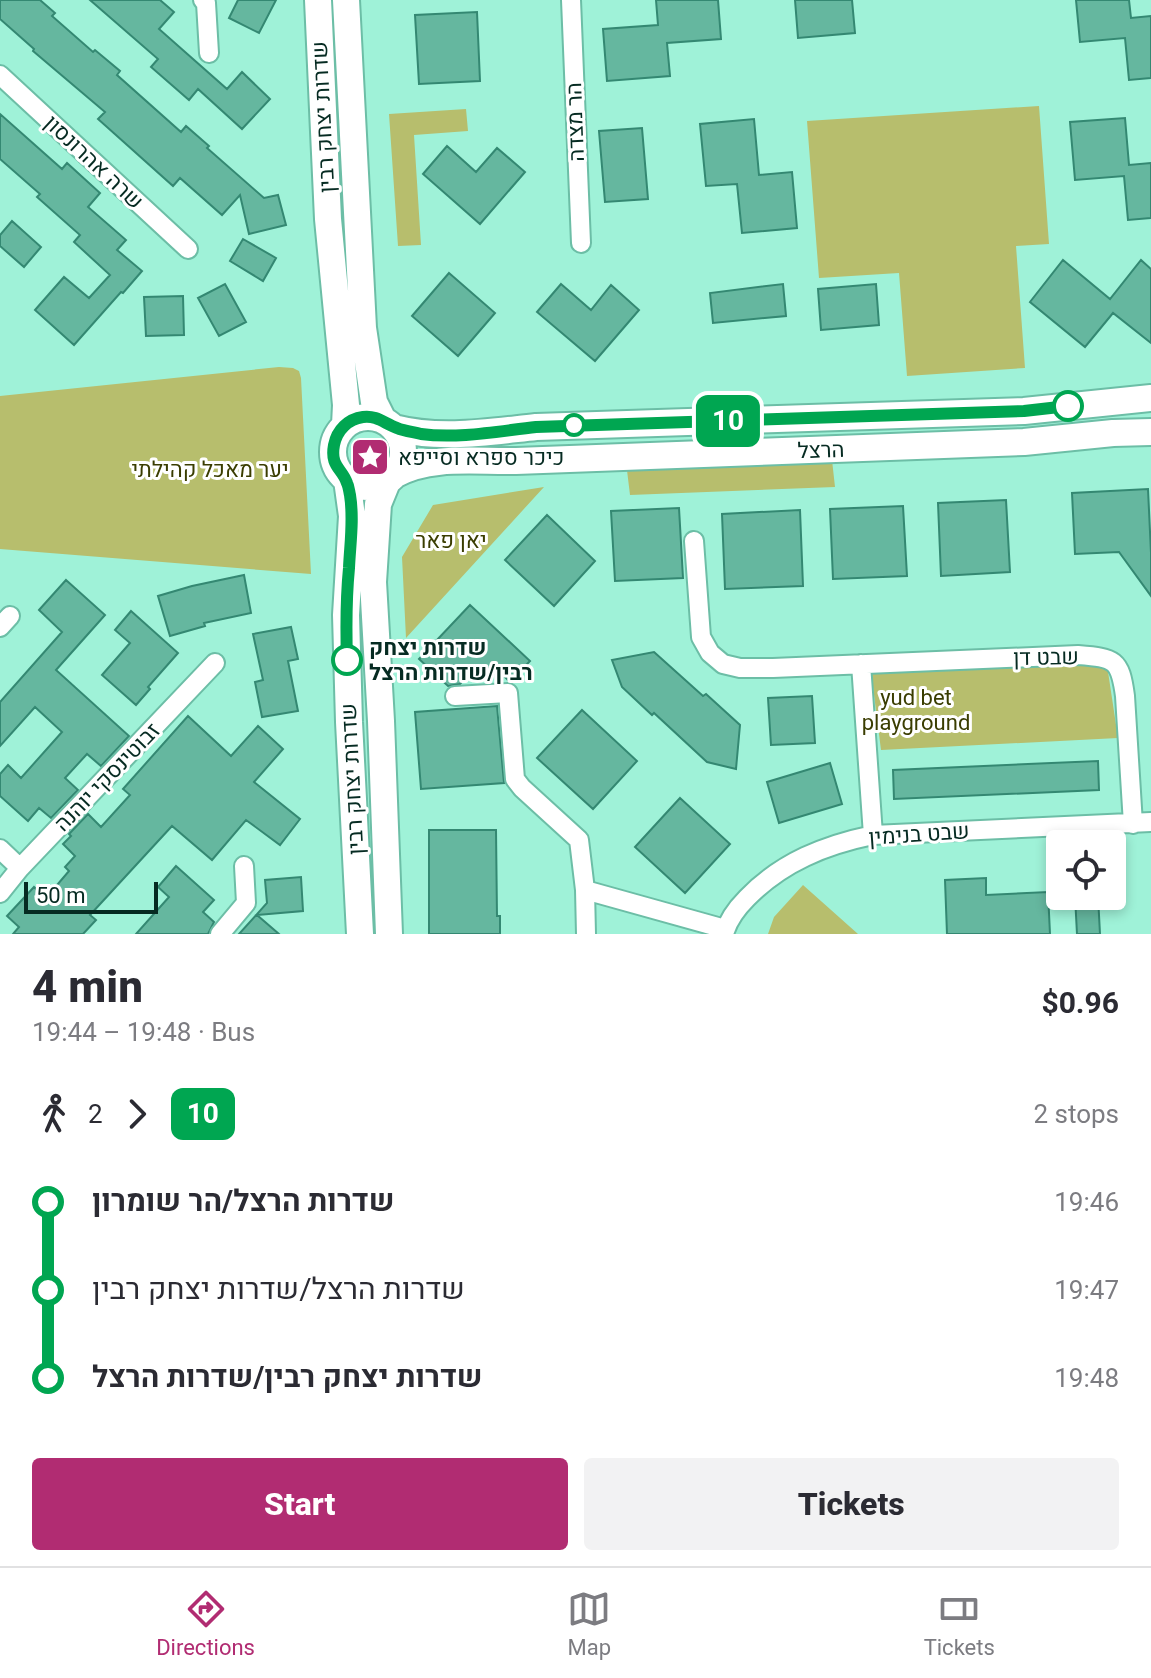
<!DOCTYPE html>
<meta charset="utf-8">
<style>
body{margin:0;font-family:Roboto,Heebo,sans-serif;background:#f2f2f3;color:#2b2b33;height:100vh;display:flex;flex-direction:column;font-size:30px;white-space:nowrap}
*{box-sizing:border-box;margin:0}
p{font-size:26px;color:#7c7c81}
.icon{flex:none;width:44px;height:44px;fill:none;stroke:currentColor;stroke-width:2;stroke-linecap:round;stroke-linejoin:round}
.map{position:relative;height:934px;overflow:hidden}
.sheet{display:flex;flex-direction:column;background:#fff;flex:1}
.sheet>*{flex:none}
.badge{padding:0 16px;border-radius:12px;font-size:28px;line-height:52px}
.buttons{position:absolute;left:1046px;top:830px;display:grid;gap:16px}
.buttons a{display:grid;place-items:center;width:80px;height:80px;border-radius:8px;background:#fff;box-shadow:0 4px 12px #0003;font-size:40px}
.scale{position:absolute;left:24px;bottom:20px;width:134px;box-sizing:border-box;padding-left:8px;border:4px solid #062b22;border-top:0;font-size:22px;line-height:28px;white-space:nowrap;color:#062b22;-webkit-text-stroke:6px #fff;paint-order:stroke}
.map>.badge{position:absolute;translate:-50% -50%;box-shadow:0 0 0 4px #fff}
.legs{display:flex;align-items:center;gap:12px;height:88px;padding:0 32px;font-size:26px}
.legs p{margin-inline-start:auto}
.overview{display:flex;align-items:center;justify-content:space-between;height:136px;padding:0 32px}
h1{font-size:44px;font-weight:800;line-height:60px}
.primary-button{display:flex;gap:16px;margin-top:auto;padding:16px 32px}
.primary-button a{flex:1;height:92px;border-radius:8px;background:#b12c72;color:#fff;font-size:32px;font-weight:800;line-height:92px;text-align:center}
.primary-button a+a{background:#f2f2f3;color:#2b2b33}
ul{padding:0 32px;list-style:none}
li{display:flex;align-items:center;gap:28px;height:88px;font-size:30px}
li i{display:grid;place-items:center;width:12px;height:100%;margin:0 10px;background:currentColor}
li i::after{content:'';width:20px;height:20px;margin:-10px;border:6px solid;border-radius:50%;background:#fff}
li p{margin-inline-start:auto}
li:first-child i{background:linear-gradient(#0000 50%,currentColor 0)}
li:last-child i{background:linear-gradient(currentColor 50%,#0000 0)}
.dock{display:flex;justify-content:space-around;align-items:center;height:112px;border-top:2px solid #e1e1e2;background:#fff;font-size:22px;color:#7c7c81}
.dock a{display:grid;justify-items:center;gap:4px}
.dock .on{color:#b12c72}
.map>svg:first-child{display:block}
.green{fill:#b7be6d}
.building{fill:#65b79f;stroke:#348872;stroke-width:2}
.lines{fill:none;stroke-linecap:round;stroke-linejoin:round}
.street-casing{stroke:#6cbea6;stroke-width:22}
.secondary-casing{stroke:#6cbea6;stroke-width:30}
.street{stroke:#fff;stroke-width:18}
.secondary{stroke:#fff;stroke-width:26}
.line-1-casing{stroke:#fff;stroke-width:18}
.line-1{stroke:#00a651;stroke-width:12}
.stop-1-dot{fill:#fff;stroke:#00a651;stroke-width:4}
.labels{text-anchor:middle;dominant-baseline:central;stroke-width:6;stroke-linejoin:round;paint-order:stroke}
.street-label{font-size:22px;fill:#062b22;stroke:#fff}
.poi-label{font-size:22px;fill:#062b22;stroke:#fff;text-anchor:start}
.park-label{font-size:22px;fill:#3a3d01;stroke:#fff}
.stop-label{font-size:22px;font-weight:bold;fill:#062b22;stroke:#fff;text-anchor:start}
</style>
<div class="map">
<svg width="1151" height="934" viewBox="0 0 1151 934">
<rect width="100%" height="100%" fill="#9ff2d8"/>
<path class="green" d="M1039 106 1049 244 1016 246 1025 368 907 376 899 273 819 278 807 121Z
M466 109 468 131 414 135 421 245 398 246 389 114Z
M279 367 293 368 299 371 301 378 311 574 0 549V396Z
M831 451 835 487 630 495 626 462Z
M544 487 406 638 402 557 433 505Z
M1107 665 1118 738 881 750 871 671Z
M803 885 858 934H768L774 917Z"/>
<path class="building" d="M0 0H40L55 13 52 16 93 52 95 50 120 71 117 75 181 132 186 126 209 146 207 148 264 198 278 195 286 225 249 234 240 195 222 215 180 178 173 186 98 119 105 112 33 51 34 49 0 19Z
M90 0H160L174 12 159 29 227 89 242 72 270 99 242 129 198 89 189 100 151 67 158 59Z
M238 0H276L259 33 229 18Z
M656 0H718L721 39 667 43 670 76 607 81 603 29 658 25Z
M795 0H852L855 33 798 38Z
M1076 0H1129L1131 18 1151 16V78L1129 80 1125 38 1080 42Z
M477 12 480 81 419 84 415 15Z
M0 114 62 169 67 163 100 193 88 207 126 240 117 250 142 271 123 293 121 292 74 345 35 310 64 277 89 298 110 275 74 242 80 235 37 197 40 194 0 159Z
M1125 118 1129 165 1151 163V218L1128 220 1124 176 1075 180 1070 122Z
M754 119 759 175 792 172 797 228 742 233 737 184 706 186 700 124Z
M642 128 648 199 605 202 599 131Z
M447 146 476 172 497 148 525 172 480 224 423 174Z
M12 221 41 247 24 267 0 246V235Z
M243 239 276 258 263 281 230 261Z
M1063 260 1110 299 1141 260 1151 269V343L1113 313 1085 347 1030 302Z
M449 273 495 313 458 356 412 316Z
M225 284 246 322 219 336 198 298Z
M561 284 591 310 611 285 639 310 595 361 537 312Z
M783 284 786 316 713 323 710 293Z
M876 284 879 325 821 330 818 289Z
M183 296 184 335 146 336 144 297Z
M1148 489 1151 553V596L1119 552 1075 554 1072 493Z
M1006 500 1010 572 941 576 938 503Z
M903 506 907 576 833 579 830 509Z
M679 508 683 578 615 581 611 511Z
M800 510 803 586 725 589 722 514Z
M547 515 595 561 554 606 505 560Z
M244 575 251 613 204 623 205 626 170 636 158 596 192 586Z
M66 580 105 615 56 670 129 736 101 766 87 754 65 778 78 790 74 794 51 818 39 808 28 821 0 796V774L8 765 21 778 62 732 35 707 0 746V702L62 632 39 610Z
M470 605 530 661 510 682 498 670 489 679 482 673 474 681 468 675 460 684 448 686 419 659Z
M131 611 178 653 148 687 150 689 136 705 102 675 130 643 115 630Z
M291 627 298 659 288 661 298 711 262 717 255 682 263 680 253 634Z
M654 652 703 696 706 694 740 725 736 769 707 762 654 713 652 715 622 687 612 660Z
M812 696 815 743 771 745 768 698Z
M497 706 504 783 421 789 415 712Z
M582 710 637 761 593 809 537 758Z
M188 716 231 756 258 726 283 749 254 782 300 819 280 845 246 820 212 860 172 826 90 915 96 920 83 934H13L19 927 7 916 34 887 46 898 69 871 65 867 75 856 63 844 71 836 69 834 88 814 101 827 130 795 123 789Z
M1098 761 1099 790 894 799 893 770Z
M830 763 842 804 779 823 767 782Z
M680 798 730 844 685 893 635 847Z
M429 830H496L497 916H500V934H429Z
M176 866 214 900 203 912 214 922 208 934H136L169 897 158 887Z
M301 877 303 911 257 915 279 934H239L267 903 265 880Z
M986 878V895L1048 892 1050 934H947L945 880Z
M1075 896H1098L1100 934H1077Z"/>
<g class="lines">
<defs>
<path id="street" d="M203 0 206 3 209 53
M571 0 581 243
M0 75 188 249
M694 541 701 637 710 653 723 664 740 668H773L1078 655C1115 658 1120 659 1125 696L1133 824
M0 627 10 616
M861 664 873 835
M455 696 508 693 515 779 522 788 579 840 585 890 586 934
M0 849 20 868
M585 890 725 929
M0 893 20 868 215 663
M220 934 246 903 244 866
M724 934C728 920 737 908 747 898 782 862 825 845 873 835L1151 822"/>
<path id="secondary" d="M318 0 328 219 346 405 345 425
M346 0 363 328 374 402 383 420
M333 452a35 35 0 1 1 70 0a35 35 0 1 1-70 0Z
M394 428C441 440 488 432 536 427L1024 411 1151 398
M396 474C431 455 476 462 516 461L1024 442 1113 433 1151 432
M347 480 352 516 346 615 349 722 360 934
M387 482 378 504 373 582 381 721 389 934"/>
</defs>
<use href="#street" class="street-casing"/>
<use href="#secondary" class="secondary-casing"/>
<use href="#street" class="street"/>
<use href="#secondary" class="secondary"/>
</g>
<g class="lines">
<defs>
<path id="line-1" d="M347 660C346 629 346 599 349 568 350 544 354 520 350 495 349 491 349 487 347 483 342 468 330 467 334 445 337 430 348 419 363 417 377 415 385 424 397 428 404 431 413 432 421 434 458 439 499 431 536 427L1024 411 1068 406"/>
</defs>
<use href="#line-1" class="line-1-casing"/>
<use href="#line-1" class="line-1"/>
</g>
<defs>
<symbol id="sight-square" viewBox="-11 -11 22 22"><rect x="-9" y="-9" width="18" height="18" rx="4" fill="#b12c72" stroke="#fff"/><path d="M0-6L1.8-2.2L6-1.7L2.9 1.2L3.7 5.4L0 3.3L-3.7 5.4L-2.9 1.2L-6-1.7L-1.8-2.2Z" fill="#fff"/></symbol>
</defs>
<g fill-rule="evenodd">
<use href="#sight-square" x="348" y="435" width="44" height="44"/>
</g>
<g class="stop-1-dot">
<circle cx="1068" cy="406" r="14"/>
<circle cx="574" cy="425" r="10"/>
<circle cx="347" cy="660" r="14"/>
</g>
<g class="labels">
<g class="street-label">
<text transform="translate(323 117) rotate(-93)">שדרות יצחק רבין</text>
<text transform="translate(575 122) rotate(-92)">הר מצדה</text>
<text transform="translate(94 162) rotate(43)">שרה אהרונסון</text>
<text transform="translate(821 450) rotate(-2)">הרצל</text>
<text transform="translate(1046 657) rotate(-1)">שבט דן</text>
<text transform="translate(107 777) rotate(-46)">זבוטינסקי יוהנה</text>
<text transform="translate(352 779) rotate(-93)">שדרות יצחק רבין</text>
<text transform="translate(919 834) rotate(-4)">שבט בנימין</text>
</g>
<g class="poi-label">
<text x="398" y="457">כיכר ספרא וסייפא</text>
</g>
<g class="park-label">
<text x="210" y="469">יער מאכל קהילתי</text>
<text x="451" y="540">יאן פאר</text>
<text x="916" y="697">yud bet<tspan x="916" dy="25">playground</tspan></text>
</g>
<g class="stop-label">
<text x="369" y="647">שדרות יצחק<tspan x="369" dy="25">רבין/שדרות הרצל</tspan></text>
</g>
</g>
</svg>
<div class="buttons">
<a><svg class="icon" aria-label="locate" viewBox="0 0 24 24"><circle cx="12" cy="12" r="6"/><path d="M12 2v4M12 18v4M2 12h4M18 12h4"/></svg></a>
</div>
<div class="scale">50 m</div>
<b class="badge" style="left:728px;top:421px;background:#00a651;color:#fff">10</b>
</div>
<section class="sheet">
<div class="overview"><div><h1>4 min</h1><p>19:44 – 19:48 · Bus</p></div><b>$0.96</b></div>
<div class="legs"><svg class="icon" aria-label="walk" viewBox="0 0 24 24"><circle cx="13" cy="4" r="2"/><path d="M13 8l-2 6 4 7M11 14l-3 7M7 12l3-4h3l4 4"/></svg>2<svg class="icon" aria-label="forward" viewBox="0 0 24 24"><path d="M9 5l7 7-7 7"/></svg><b class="badge" style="background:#00a651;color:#fff">10</b><p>2 stops</p></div>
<ul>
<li><i style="color:#00a651"></i><b>שדרות הרצל/הר שומרון</b><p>19:46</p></li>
<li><i style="color:#00a651"></i><span>שדרות הרצל/שדרות יצחק רבין</span><p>19:47</p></li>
<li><i style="color:#00a651"></i><b>שדרות יצחק רבין/שדרות הרצל</b><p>19:48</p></li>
</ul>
<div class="primary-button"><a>Start</a><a>Tickets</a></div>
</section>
<nav class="dock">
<a class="on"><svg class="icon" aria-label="directions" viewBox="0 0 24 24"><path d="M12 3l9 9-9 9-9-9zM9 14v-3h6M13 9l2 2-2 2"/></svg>Directions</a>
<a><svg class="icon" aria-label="map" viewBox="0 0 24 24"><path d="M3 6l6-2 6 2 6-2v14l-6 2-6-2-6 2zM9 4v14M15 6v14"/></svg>Map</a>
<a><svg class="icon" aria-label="tickets" viewBox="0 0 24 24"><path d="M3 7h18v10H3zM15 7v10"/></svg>Tickets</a>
</nav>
